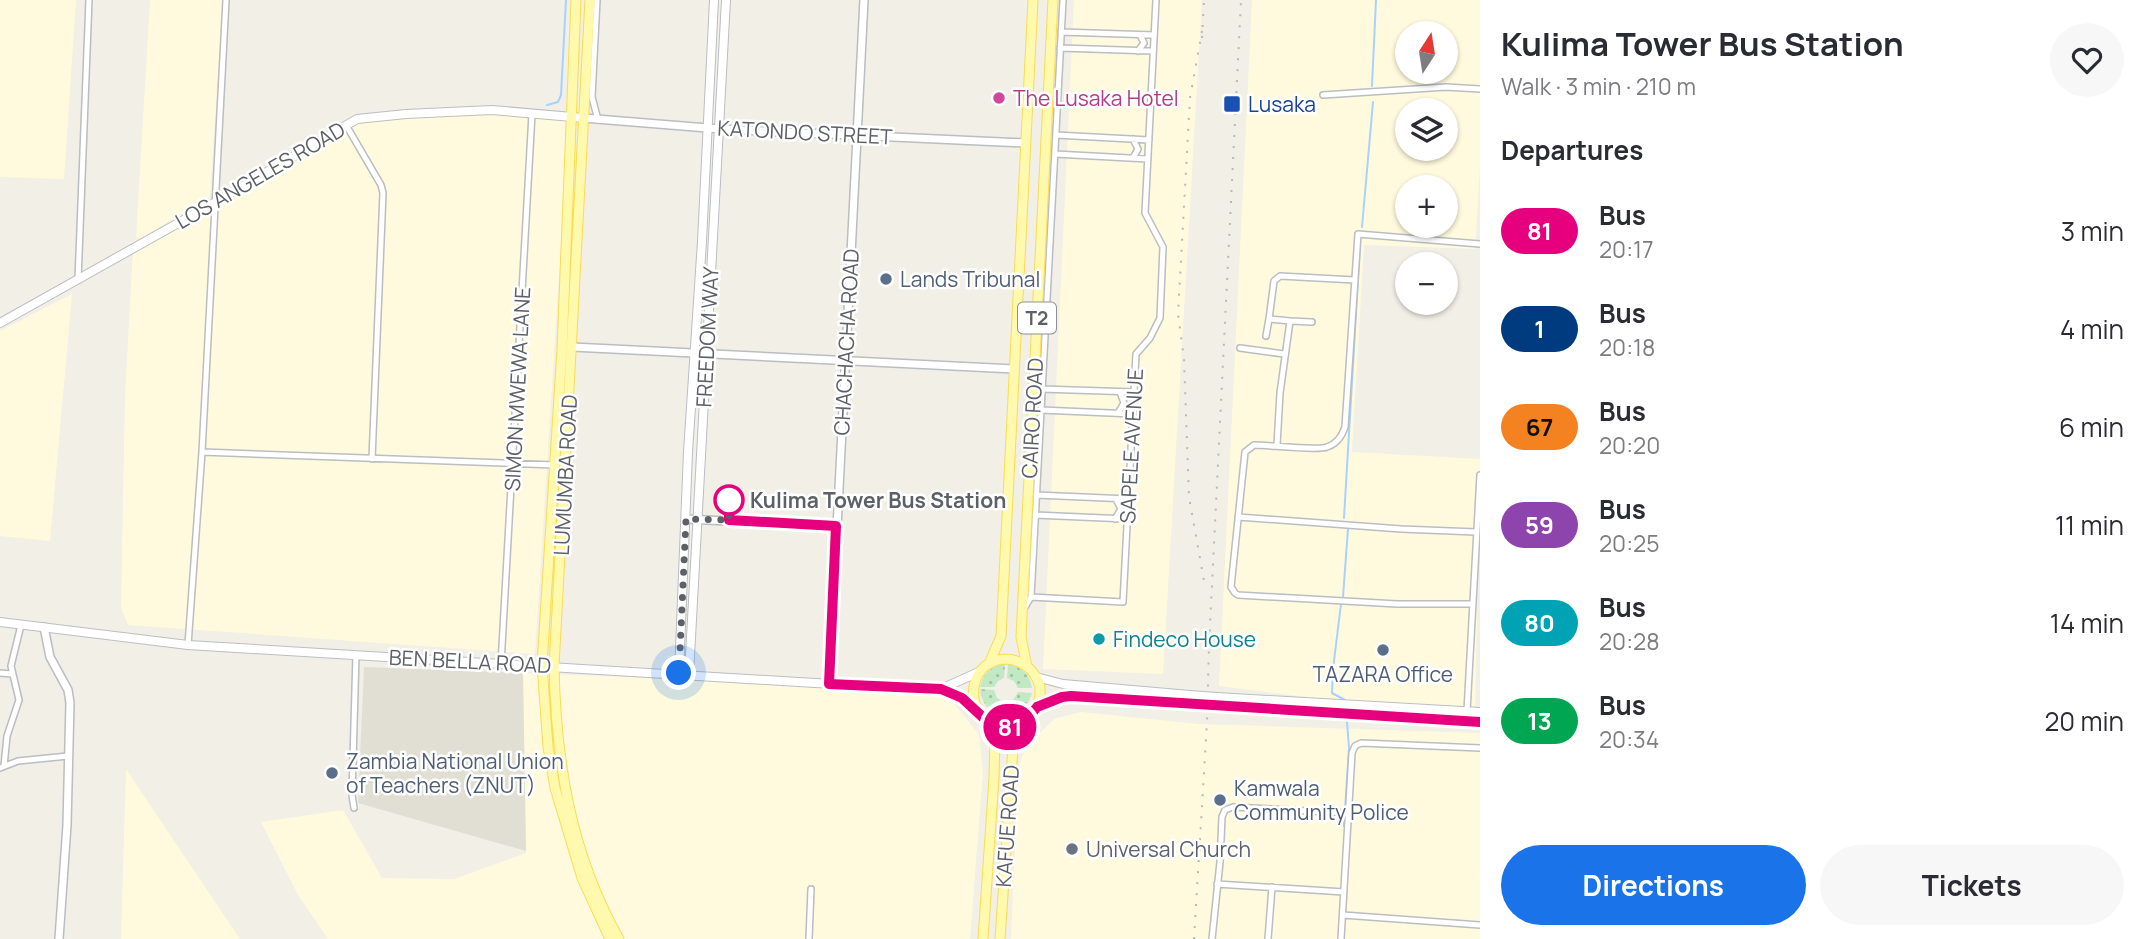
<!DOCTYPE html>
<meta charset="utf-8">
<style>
body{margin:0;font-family:Manrope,sans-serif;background:#f7f7f7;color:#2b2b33;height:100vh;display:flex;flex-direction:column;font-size:26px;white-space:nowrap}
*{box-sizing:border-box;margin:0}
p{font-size:23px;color:#7c7c81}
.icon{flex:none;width:38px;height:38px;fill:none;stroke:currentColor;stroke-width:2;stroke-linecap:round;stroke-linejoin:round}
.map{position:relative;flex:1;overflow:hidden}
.details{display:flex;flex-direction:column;background:#fff;width:665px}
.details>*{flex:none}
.badge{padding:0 14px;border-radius:23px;font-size:24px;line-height:46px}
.needle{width:46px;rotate:12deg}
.tools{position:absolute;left:1395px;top:21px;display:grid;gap:14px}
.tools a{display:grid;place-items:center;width:63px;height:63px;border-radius:50%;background:#fff;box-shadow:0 2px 5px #0004;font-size:35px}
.you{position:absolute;width:35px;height:35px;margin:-18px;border:5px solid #fff;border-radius:50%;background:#1a73e8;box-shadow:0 0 0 10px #1a73e833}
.map>.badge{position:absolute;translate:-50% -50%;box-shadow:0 0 0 4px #fff}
h2{padding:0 21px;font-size:26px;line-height:63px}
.round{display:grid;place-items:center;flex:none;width:74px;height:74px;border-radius:37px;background:#f7f7f7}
.head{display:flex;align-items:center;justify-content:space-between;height:119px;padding:0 21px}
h1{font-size:33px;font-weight:700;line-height:52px}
.cta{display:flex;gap:14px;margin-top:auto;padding:14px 21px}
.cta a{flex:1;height:80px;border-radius:42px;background:#1a73e8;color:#fff;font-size:28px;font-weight:700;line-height:80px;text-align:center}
.cta a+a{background:#f7f7f7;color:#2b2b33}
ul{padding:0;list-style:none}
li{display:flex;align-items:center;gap:21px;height:98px;padding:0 21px}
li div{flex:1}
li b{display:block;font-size:26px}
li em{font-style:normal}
li .badge{min-width:77px;font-weight:700;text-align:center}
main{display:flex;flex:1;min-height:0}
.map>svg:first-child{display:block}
.commercial{fill:#fffadd;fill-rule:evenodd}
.education{fill:#e1dfd4}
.grass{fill:url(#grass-dots)}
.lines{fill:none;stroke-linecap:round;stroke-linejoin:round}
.stream{stroke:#a8d1ff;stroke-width:2}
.minor-casing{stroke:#babdc2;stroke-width:8}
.tertiary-casing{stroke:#babdc2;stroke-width:10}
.secondary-casing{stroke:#bbbec4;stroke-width:10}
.primary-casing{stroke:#fcdb54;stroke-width:11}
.minor{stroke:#fff;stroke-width:5}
.tertiary{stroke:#fff;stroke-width:7}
.secondary{stroke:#fff;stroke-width:8}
.primary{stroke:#fff9ad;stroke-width:9}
.rail{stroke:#b7b8b8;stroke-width:2;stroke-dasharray:2 9;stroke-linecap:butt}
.secondary-bridge-casing{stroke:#bbbec4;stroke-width:10;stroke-linecap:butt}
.secondary-bridge{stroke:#fff;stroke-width:8}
.line-casing{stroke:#fff;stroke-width:16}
.line{stroke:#e6007e;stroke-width:10}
.walk{stroke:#5d6167;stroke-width:7;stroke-dasharray:0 12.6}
.hotel-dot{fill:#d1479c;stroke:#fff;stroke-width:2.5}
.transit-dot{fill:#1a4fb4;stroke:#fff;stroke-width:2.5}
.service-dot{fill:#5c6f8a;stroke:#fff;stroke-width:2.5}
.stop-dot{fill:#fff;stroke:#e6007e;stroke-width:3.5}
.culture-dot{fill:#0f9aa8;stroke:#fff;stroke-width:2.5}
.worship-dot{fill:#6b7280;stroke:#fff;stroke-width:2.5}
.labels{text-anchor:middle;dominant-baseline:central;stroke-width:5;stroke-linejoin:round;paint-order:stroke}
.shield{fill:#fff;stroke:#8e9095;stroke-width:2}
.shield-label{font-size:19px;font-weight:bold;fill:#5d6167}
.hotel-label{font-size:21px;fill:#b23c85;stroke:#fff;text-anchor:start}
.transit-label{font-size:21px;fill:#164399;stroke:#fff;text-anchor:start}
.street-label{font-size:21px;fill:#5d6167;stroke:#fff}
.service-label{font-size:21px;fill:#4e5e75;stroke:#fff;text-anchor:start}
.stop-label{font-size:21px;font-weight:bold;fill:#5d6167;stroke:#fff;text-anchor:start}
.culture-label{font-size:21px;fill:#0d838f;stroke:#fff;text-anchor:start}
.worship-label{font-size:21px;fill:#5b616d;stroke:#fff;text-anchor:start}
</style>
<main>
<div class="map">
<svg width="1480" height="939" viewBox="0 0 1480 939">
<defs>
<pattern id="grass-dots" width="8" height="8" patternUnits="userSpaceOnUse" patternTransform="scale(1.75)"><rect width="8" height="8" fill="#c1eac4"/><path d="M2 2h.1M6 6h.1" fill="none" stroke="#a0c1a3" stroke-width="1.8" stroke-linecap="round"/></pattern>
</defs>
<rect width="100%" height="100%" fill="#f1efe6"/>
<path class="commercial" d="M0 0H76L64 179 0 177Z
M150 0H223L210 197 141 238 136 237Z
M1074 0H1202L1163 674 1043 669Z
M1252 0H1480V167L1475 249 1364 245 1352 452 1480 459 1475 718 1219 686ZM1407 33H1446V72H1407ZM1407 110H1446V149H1407ZM1407 187H1446V226H1407Z
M488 110 569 118 535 654 128 625 121 608 125 396 133 249 359 119Z
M72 294 50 541 0 536V331Z
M523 673 943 689 979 735 983 772 970 939H328L298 895 261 822 343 810 382 878 454 879 526 853Z
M1081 712 1199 724 1480 733V939H1011L1018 767 1026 747 1054 719Z
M126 769 240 939H121Z"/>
<path class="education" d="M364 667 523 673 526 851 358 803Z"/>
<path class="grass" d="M1005 664 1004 678 998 681 994 687H980C984 673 991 666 1005 664Z
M1008 664C1022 667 1030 675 1032 688H1018L1014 681 1007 678Z
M980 689 994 690 997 698 1004 702 1002 715C989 712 981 703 980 689Z
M1018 692 1032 693C1028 707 1020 714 1006 716L1007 702 1014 699Z"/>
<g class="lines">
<path class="stream" d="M1372 86 1376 0
M547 105 558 102 561 95 566 0
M1362 227 1373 102
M1344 518 1360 246
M1343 597 1348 529
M1341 604 1333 669 1332 693 1345 700
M1345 810 1349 748 1347 722
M1344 826V816"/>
<defs>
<path id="minor" d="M597 0 592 97 598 120
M1061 32 1154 35
M1060 48 1153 51
M1138 51 1144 43 1140 35
M1323 95 1446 87 1480 89
M346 125 381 185 383 193 372 459
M1056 135 1149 140
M1055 154 1148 159
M1133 158 1138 149 1133 139
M78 280 89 0
M1290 321 1312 322
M1266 336 1269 319
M1240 348 1284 354
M1042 389 1134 392
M1041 410 1133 414
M1118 413 1124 403 1120 392
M1277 445 1280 393 1290 321 1269 319 1274 281 1280 276 1355 280
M202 452 555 465
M1036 495 1129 499
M1035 515 1127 519
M1238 517 1401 529 1476 532
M1115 519 1121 509 1116 499
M1031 597 1123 602 1136 354 1150 338 1160 318 1163 247 1145 213 1156 0
M1472 604H1397L1238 595 1235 593 1231 587 1245 452 1254 445C1268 445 1318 451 1327 447 1337 444 1342 436 1345 427L1358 234 1480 244
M1025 607 1031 597 1063 0
M188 645 202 452 226 0
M501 664 532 114
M0 673 12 674
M1467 711 1480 475
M4 766 7 736 19 700 11 666 21 625
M0 768 18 761 68 756
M354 808 352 795 356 655
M1217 884 1344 892
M1343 915 1480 925
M809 939 811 889
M1212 939 1220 862 1222 817 1225 810 1233 807 1348 813
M1268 939 1272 887
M1341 939 1352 753 1355 746 1361 743 1480 748"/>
<path id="tertiary" d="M584 118 720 129 1026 143
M572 347 1014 369
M686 519 836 526
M44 627 50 657 68 690 70 703 67 825 59 939
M829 684 864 0"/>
<path id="secondary" d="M0 323 214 203 357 119 406 114 492 110 584 118
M0 622 188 645 815 683 941 689 962 698 977 711
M679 673 688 452 702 241 714 0
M689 674 726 0
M1036 677 1063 684 1190 695
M941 689 981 671
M1217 697 1480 712
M1037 707 1062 697 1071 696 1188 704
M1216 707 1480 722"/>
<path id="primary" d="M576 0 562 349 542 665 548 747 555 788 582 878 610 939
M590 0 554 666C556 763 571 854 619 939
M989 664 1001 636 1033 0
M1027 667 1021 637 1053 0
M983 939 994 778 995 738 991 724
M1000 939 1013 747C1020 723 1054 701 1034 674 1028 665 1016 659 1006 659 951 661 971 757 1030 719"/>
</defs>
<use href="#minor" class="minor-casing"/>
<use href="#tertiary" class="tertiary-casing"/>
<use href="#secondary" class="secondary-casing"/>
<use href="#primary" class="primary-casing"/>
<use href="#minor" class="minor"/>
<use href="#tertiary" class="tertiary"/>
<use href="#secondary" class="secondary"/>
<use href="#primary" class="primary"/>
<path class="rail" d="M1202 31 1190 98 1178 314 1184 359 1189 497 1204 581
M1202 38 1204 0
M1194 939 1207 722 1209 645 1241 0"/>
<defs>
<path id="secondary-bridge" d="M1190 695 1217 697
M1188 704 1216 707"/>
</defs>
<use href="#secondary-bridge" class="secondary-bridge-casing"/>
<use href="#secondary-bridge" class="secondary-bridge"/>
</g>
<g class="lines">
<defs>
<path id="line" d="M729 500V520L836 526 829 684 941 689 962 698 989 723 1006 728 1016 726 1025 722 1037 707 1062 697 1071 696 1480 722"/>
</defs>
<use href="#line" class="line-casing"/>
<use href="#line" class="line"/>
<path class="walk" d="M679 673 686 519 729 520V500"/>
</g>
<circle class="hotel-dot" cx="999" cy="98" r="7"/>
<rect class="transit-dot" x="1223" y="95" width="18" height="18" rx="3.5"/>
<g class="service-dot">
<circle cx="886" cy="279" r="7"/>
<circle cx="1383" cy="650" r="7"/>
<circle cx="332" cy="773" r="7"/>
<circle cx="1220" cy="800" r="7"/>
</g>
<circle class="stop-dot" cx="729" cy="500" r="14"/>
<circle class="culture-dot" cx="1099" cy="639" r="7"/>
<circle class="worship-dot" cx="1072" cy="849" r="7"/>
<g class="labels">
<rect class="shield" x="1018" y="302.5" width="38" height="31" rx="5"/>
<g class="shield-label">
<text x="1037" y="318">T2</text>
</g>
<g class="hotel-label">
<text x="1013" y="98">The Lusaka Hotel</text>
</g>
<g class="transit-label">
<text x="1248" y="104">Lusaka</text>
</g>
<g class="street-label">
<text transform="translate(805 132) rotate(3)">KATONDO STREET</text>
<text transform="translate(260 175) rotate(-30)">LOS ANGELES ROAD</text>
<text transform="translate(707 337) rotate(-87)">FREEDOM WAY</text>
<text transform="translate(846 342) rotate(-87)">CHACHACHA ROAD</text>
<text transform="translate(517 389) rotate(-87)">SIMON MWEWA LANE</text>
<text transform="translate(1032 418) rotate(-87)">CAIRO ROAD</text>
<text transform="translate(1131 446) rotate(-87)">SAPELE AVENUE</text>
<text transform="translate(565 475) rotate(-87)">LUMUMBA ROAD</text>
<text transform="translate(470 661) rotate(3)">BEN BELLA ROAD</text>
<text transform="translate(1007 826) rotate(-86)">KAFUE ROAD</text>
</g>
<g class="service-label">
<text x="900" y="279">Lands Tribunal</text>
<text x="1383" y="674" text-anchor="middle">TAZARA Office</text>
<text x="346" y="761">Zambia National Union<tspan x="346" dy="24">of Teachers (ZNUT)</tspan></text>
<text x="1234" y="788">Kamwala<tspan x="1234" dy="24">Community Police</tspan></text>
</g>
<g class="stop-label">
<text x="750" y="500">Kulima Tower Bus Station</text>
</g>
<g class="culture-label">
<text x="1113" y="639">Findeco House</text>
</g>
<g class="worship-label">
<text x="1086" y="849">Universal Church</text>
</g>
</g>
</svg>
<div class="tools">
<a><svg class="needle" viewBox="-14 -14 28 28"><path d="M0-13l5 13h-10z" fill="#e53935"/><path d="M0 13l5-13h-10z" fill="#7c7c81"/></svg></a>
<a><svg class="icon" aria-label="layers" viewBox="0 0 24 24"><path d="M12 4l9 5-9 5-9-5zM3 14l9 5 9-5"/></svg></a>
<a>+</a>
<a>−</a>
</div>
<div class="you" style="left:679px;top:673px"></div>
<b class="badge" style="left:1010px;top:727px;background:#e6007e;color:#fff">81</b>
</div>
<section class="details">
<div class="head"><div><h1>Kulima Tower Bus Station</h1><p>Walk · 3 min · 210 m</p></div><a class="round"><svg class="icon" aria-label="heart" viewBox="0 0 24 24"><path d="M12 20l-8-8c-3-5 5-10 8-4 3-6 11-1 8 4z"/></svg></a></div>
<h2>Departures</h2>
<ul>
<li><span class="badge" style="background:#e6007e;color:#fff">81</span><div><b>Bus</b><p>20:17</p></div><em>3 min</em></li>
<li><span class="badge" style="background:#003b80;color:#fff">1</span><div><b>Bus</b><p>20:18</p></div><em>4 min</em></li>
<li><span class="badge" style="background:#f58220;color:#111">67</span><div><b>Bus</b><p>20:20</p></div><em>6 min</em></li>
<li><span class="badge" style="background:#8e44ad;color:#fff">59</span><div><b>Bus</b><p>20:25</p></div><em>11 min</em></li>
<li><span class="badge" style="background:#00a3b4;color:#fff">80</span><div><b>Bus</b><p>20:28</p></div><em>14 min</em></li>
<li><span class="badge" style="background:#00a651;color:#fff">13</span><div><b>Bus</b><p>20:34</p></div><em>20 min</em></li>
</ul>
<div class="cta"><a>Directions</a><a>Tickets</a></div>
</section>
</main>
